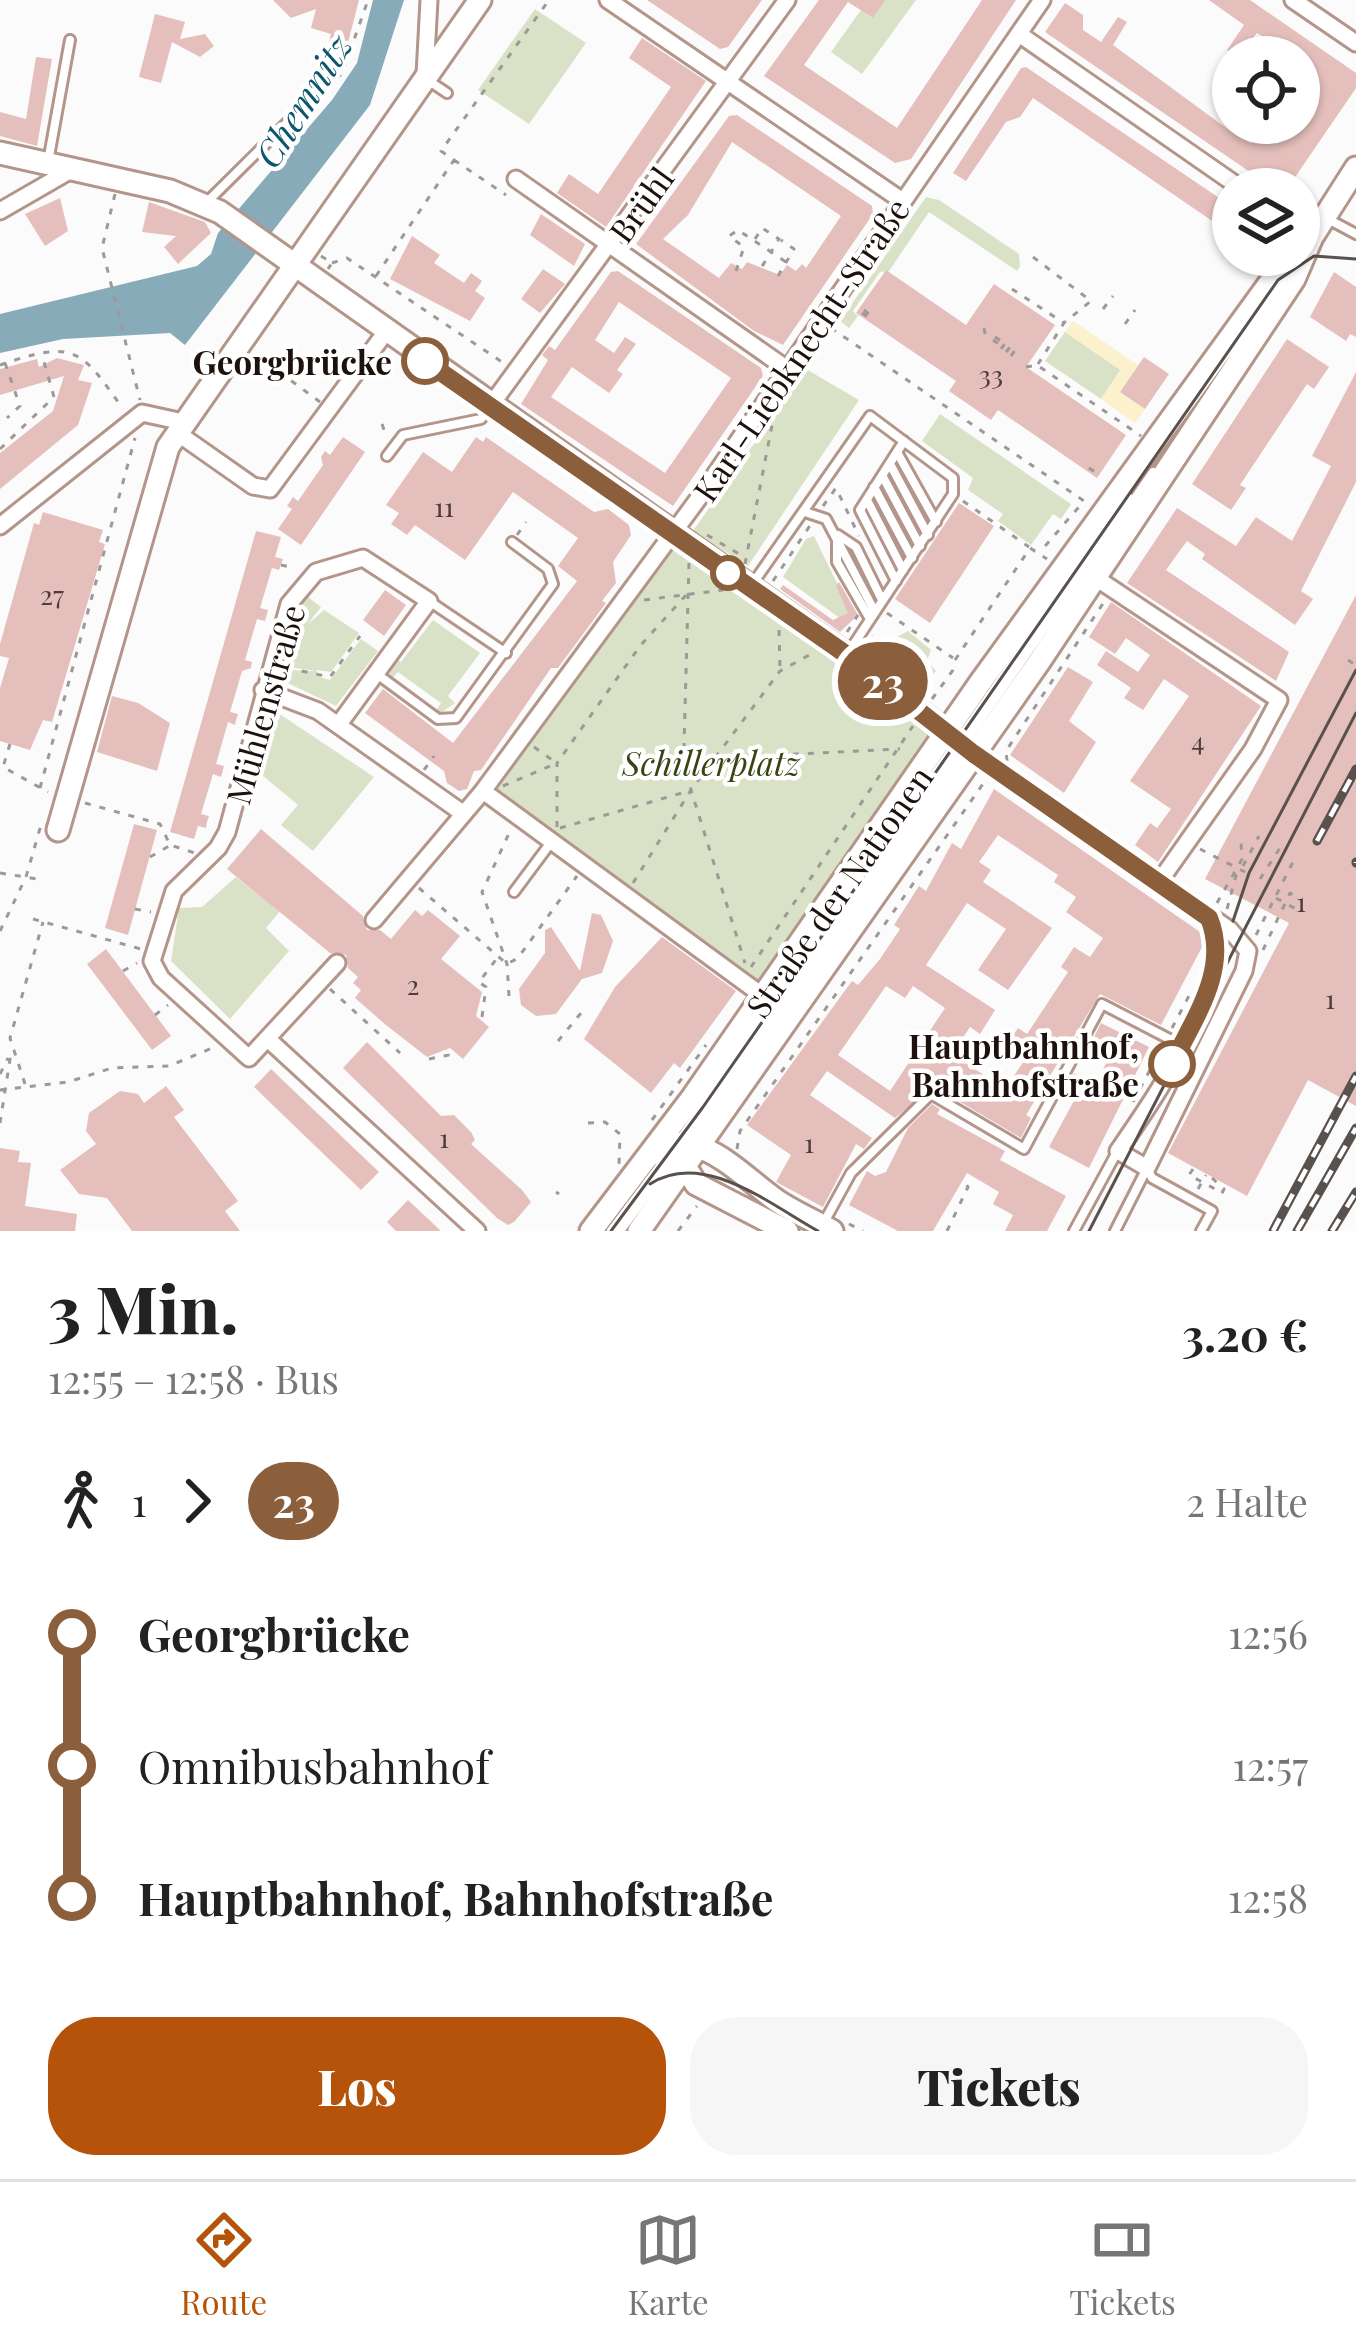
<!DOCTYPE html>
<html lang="de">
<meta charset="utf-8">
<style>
body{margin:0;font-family:"Playfair Display",serif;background:#f6f6f6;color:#222;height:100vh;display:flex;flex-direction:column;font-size:45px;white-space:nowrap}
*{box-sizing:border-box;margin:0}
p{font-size:39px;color:#767676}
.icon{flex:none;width:66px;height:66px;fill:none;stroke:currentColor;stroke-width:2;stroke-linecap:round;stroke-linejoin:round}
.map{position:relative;height:1231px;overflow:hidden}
.side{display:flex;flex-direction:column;background:#fff;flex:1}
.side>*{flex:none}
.badge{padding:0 24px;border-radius:39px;font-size:42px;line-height:78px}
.tools{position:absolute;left:1212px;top:36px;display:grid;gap:24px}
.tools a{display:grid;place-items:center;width:108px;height:108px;border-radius:50%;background:#fff;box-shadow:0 3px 9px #0004;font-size:60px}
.map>.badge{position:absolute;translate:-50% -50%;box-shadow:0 0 0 6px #fff}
.legs{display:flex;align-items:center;gap:18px;height:132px;padding:0 48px;font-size:39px}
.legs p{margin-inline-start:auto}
.head{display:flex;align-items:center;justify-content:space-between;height:204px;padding:0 48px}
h1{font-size:66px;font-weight:800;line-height:90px}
.button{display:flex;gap:24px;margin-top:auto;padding:24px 48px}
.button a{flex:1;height:138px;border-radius:48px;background:#b45309;color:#fff;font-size:48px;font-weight:800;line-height:138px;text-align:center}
.button a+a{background:#f6f6f6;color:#222}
ul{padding:0 48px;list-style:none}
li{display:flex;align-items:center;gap:42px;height:132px;font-size:45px}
li i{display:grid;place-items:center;width:18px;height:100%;margin:0 15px;background:currentColor}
li i::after{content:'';width:30px;height:30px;margin:-15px;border:9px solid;border-radius:50%;background:#fff}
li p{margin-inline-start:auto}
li:first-child i{background:linear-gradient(#0000 50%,currentColor 0)}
li:last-child i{background:linear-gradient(currentColor 50%,#0000 0)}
.dock{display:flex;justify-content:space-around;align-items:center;height:168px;border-top:3px solid #e0e0e0;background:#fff;font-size:33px;color:#767676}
.dock a{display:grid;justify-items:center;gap:6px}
.dock .on{color:#b45309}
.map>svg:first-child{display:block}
.green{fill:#d9e2c6}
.sand{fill:#fbf1cc}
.water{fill:#87abb9}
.building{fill:#e5bfbc;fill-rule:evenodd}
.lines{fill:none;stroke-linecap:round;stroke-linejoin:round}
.lane-casing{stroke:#b3958a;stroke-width:14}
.street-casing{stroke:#b3958a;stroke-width:21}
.secondary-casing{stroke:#b3958a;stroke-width:27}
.path{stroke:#9d9997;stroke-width:3;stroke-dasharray:6 9;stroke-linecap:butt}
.lane{stroke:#fff;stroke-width:8}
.street{stroke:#fff;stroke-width:15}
.secondary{stroke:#fff;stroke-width:21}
.tram{stroke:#59514e;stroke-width:3}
.rail-casing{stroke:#59514e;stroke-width:9}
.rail{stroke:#fff;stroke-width:4.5;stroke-dasharray:14;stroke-linecap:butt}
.line-1-casing{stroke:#fff;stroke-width:27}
.line-1{stroke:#8b5e3c;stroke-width:18}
.stop-1-dot{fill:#fff;stroke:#8b5e3c;stroke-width:6}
.labels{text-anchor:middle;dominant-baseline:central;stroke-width:9;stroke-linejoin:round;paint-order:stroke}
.number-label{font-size:27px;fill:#4e3c39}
.street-label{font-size:33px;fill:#1c110d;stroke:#fff}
.stop-label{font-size:33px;font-weight:bold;fill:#1c110d;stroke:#fff;text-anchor:end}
.park-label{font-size:33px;font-style:italic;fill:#384412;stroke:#fff}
.water-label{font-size:36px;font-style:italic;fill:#0e566b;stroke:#fff}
</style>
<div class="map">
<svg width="1356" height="1231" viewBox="0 0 1356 1231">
<rect width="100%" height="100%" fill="#fbfbfb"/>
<path class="green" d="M883 0H916L862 74 831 52 861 10 872 18Z
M535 9 586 43 529 124 478 90Z
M926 197 939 200 1019 254 1020 266 1017 271 929 212 889 271 880 272 853 311 858 316 849 328 840 321Z
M1065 332 1121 370 1101 399 1045 361Z
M806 369 859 400 748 566 693 531Z
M940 414 1071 504 1061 519 1053 514 1031 545 998 521 1003 514 968 490 973 478 922 441Z
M814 536 853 616 848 624 783 577 806 539Z
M670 541 940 740 760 990 489 790Z
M303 593 321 607 307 625 324 610 359 633 331 672 316 670 320 677 330 680 361 639 378 651 336 706 279 679 282 670 316 671 282 666 293 613Z
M433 620 480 653 448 696 455 703 441 713 436 711 441 703 398 672 392 679 387 668 393 657 401 662Z
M908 631 931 650 927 661 936 671 925 684 866 645 872 635 886 643Z
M275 711 374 777 313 851 281 825 298 805 261 774 262 723Z
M236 877 280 911 266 928 289 951 230 1019 171 961 179 908 202 907Z"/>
<path class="sand" d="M1073 321 1138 365 1120 392 1145 409 1135 423 1101 399 1120 370 1065 332Z"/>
<path class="water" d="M373 0H404L370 105 185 345 170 333 63 339 0 353V314L197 266 211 254 218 233 332 100 357 63Z"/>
<path class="building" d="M273 0H359L341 70 323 65 331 34 311 28 316 9 291 18Z
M647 0H762L728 47 720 49Z
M819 0H885L873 18 848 2 804 65 897 128 982 0H1016L911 159 895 163 764 76Z
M1209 0H1250L1356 73V88L1287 189H1275L1045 32 1065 3 1083 15V30L1101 42 1118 17 1127 22 1113 45 1229 130 1251 143 1265 123 1301 126 1316 104 1299 92V57L1257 33 1237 57 1227 50 1244 25Z
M155 14 185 22 180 39 205 34 214 46 200 57 172 42 161 83 139 77Z
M642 38 706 81 606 227 557 193 569 174 598 194 671 87 629 58Z
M36 57 52 59 37 146 0 136V112L26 119Z
M1026 67 1231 206 1218 225 1033 98 1020 117 1006 122 966 181 953 173 1021 68Z
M737 115 872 206 873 214 783 345 754 331 636 244 729 116ZM732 142 841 216 806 268 802 264 796 271 787 265 780 275 747 262 742 269 731 263 719 278 663 239 688 215Z
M60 198 68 231 45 246 25 214Z
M149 202 205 222 211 233 178 264 164 247 176 236 142 232Z
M541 214 585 244 574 266 530 235Z
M412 236 440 255 434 263 464 283 471 273 482 281 475 291 485 298 470 321 390 279Z
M543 269 565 284 540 313 521 299Z
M886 270 966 325 994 284 1055 325 1026 367 1126 435 1097 478 998 410 991 420 949 391 956 381 856 313Z
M618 271 761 368 763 376 673 506 521 404 548 360 542 355 549 346 555 350 611 272ZM619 302 731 378 665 473 551 397 572 367 609 393 623 374 617 370 636 344 625 337 614 353 595 340Z
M1334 272 1356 287V337L1350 334 1346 341 1310 317Z
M1287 339 1329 367 1314 389 1307 384 1240 485 1246 488 1231 510 1192 484Z
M1144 357 1169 374 1145 409 1120 392Z
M57 358 84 365 78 380 92 383 78 425 0 489V453L53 411 64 376 0 395V369L37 359 39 367Z
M1356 372V482L1301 591 1313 599 1295 625 1202 559 1205 554 1187 541 1166 570 1289 652 1276 681 1127 583 1177 508 1236 546 1256 517 1292 541 1331 466 1312 456Z
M343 437 365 452 301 545 278 529 292 509 287 506 293 497 298 501 323 465 321 457 325 451 330 455Z
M476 437 483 442 486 437 594 512 608 509 629 525 631 535 613 562 616 583 602 601 606 603 558 668H551L481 770 474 771 467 789 459 791 447 783 444 771 365 713 383 689 453 743 577 581 558 566 578 538 513 492 465 560 415 525 407 535 391 524 399 513 386 505 423 452 452 472Z
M959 503 994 526 930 623 895 599Z
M43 512 103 530 99 542 105 544 52 722 43 720 30 750 0 741V688L9 658 0 656V644L34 523 39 525Z
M256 531 281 537 275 557 283 559 279 570 272 568 260 608 268 610 265 621 257 619 245 660 252 662 251 668 242 671 230 712 238 714 236 720 235 725 228 722 216 764 224 766 221 777 213 774 201 814 209 816 207 822 206 828 198 826 194 839 170 832Z
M839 582 858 615 840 632 780 589 783 585 833 620 848 613 836 586Z
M385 590 406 605 384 636 363 620Z
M1356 595V1106L1308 1080 1247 1196 1168 1153 1289 923 1205 879Z
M1111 602 1261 706 1158 862 1135 845 1150 823 1157 828 1171 809 1130 781 1189 696 1164 679 1143 710 1124 698 1131 688 1097 665 1106 651 1138 672 1150 655 1126 638 1115 654 1089 637Z
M1068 667 1093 682 1069 721 1096 742 1064 793 1010 755Z
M112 696 138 703 170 723 157 771 97 752Z
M994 789 1200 932 1202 947 1161 1025 1100 994 1026 1115 1031 1118 1021 1138 933 1086 895 1118 827 1071 810 1095 872 1138 864 1149 856 1144 823 1207 776 1182 791 1155 747 1125 852 981 858 985 880 959 900 929 894 925 919 886 926 891 952 843 961 849ZM998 835 1058 875 1054 882 1076 897 1066 912 1103 938 1090 957 1074 947 1061 967 1068 972 1027 1034 1018 1028 1005 1048 1024 1061 1005 1089 952 1054 970 1027 980 1034 995 1010 926 965 967 903 1006 929 978 970 1008 990 1052 928 983 882 991 870 979 862ZM886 986 905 998 913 986 945 1008 890 1091 838 1055Z
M134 824 157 830 128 935 105 928Z
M261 829 363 916 367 930H380L391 939 415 910 422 916 428 910 460 936 441 959 482 992 476 1016 489 1027 463 1059 450 1048 427 1057 386 1025 355 998 361 990 353 983 358 977 348 968 346 955 330 953 227 869Z
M592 913 601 915 613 941 602 973 582 979 556 1014 536 1016 521 1005 519 989 545 953V930L551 927 580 971Z
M662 937 736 991 680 1068 674 1063 651 1093 584 1039 615 987Z
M106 949 171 1036 152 1050 87 964Z
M1101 1023 1149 1047 1089 1168 1049 1147 1077 1095 1065 1090 1074 1073 1096 1084 1113 1049 1093 1039Z
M367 1042 441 1116 454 1115 471 1132 475 1140 471 1144 522 1190 531 1202 514 1222 508 1225 497 1218 343 1068Z
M271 1069 379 1172 361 1190 254 1087Z
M166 1086 184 1110 174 1117 238 1201 225 1211 240 1231H132L107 1198 79 1194 60 1170 96 1144 86 1131 89 1113 120 1091 138 1094 144 1103Z
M932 1104 940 1109 937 1114 1005 1151 1000 1160 1066 1196 1047 1231H1005L1013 1215 993 1204 999 1192 967 1173 933 1231H898L849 1205 867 1171 875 1176 886 1172 908 1128Z
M0 1148 20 1151 18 1162 31 1163 25 1206 77 1214 75 1231H0Z
M408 1200 441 1231H396L387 1222Z"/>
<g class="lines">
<defs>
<path id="lane" d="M429 81 447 93
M48 162 70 40
M206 203 310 100 315 79
M1326 218 1356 234
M898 454 936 522
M387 456 403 435 481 419 491 405
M890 464 928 535
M883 477 920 546
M874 487 912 558
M867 500 903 570
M805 512 826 519 875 612
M838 535 856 547 882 600
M837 542V562L870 619
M896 581 860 510 904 441
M751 586 870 416 953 478V494L848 653
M429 601 506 653
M377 674 438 719 456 718 553 584 548 569 512 542
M514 892 552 841
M680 1139 1128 497
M689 1140 1153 472
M1148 1170 1152 1178 1212 1211 1201 1231
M823 1224 851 1173 931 1094 1024 1149 1102 1004 1181 1045
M611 1231 671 1151
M620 1231 676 1157
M1074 1231 1117 1152
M1115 1231 1147 1168"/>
<path id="street" d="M608 0 901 200
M1293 0 1356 43
M1019 34 1242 189
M425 75 429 0
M516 179 787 369
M0 211 71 170
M491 405 787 0
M176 432 253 486 270 489 385 333
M0 526 142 413 183 422
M1096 578 1279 700 1253 749 1159 882
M263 690 318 711 461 812
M974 754 1230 930 1248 951 1244 971 1147 1168 1118 1151C1155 1097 1236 983 1209 918
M483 791 763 996
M374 920 483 791 701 495 1042 0
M337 963 249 1058 161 978 152 961 174 891 218 848 227 832 289 604 316 572 363 558 429 601 339 724
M270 1041 477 1231"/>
<path id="secondary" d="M0 153 170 191 220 212 847 655 974 754
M58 830 168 447 480 0
M651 1155C696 1118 746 1182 782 1204 798 1214 816 1222 832 1231
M683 1163 696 1184 787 1231
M591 1231 692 1098 980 683 1290 255
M639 1231 1039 662 1294 279 1312 237 1356 168"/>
</defs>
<use href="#lane" class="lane-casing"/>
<use href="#street" class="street-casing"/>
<use href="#secondary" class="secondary-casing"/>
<path class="path" d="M324 87 342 74 368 0
M454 160 506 195
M115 194 102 248 140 400
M755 239 762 228 779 239 771 252 786 262
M321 256 332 263 328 269
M1033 257 1091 301 1065 322
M332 263 347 258 502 362
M736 271 744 247 729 236 738 230 771 252 761 268
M376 276 454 160 441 151 549 0
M778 276 794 249 781 240
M1012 289 1064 323 1038 364
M1103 309 1113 296
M864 310 870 315
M862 313 868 317
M1125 324 1135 310
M831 328 1084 501 1040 552
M984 328 986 339
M995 337 1001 341
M993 340 999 344
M1001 349 1006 342
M1006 352 1011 346
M255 354 320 402
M1011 356 1016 349
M5 363 20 406 7 418
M0 365C75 339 81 349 123 409
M1026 367 1037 365 1141 436
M382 424 387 438
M0 449 54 397 42 355
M1089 468 1095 472
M963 501 1029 547
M823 506 836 488 859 536
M517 535 526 522
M707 535 744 557
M689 563 684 745 691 790 745 963
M745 564 774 415
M281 565 290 567
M773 581 811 524
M644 600 723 590
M887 613 953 658
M779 630 780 669
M847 632 858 615
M955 660 1030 548 1047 559
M1348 660 1356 665
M287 668 330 677 360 636
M932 699 956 666
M10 744 3 767 48 792
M534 747 555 762
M718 758 900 749
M1007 761 1006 751 1104 602
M424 770 434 756
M503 786 555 764
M40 788 135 438
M85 803 160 824 170 845 195 853
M557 827V763L640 646 687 594
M560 828 689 791
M1200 849 1245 872
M150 857 169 846
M1243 866 1259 836
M0 873 44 880
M1260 879 1280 848
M633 883 691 790 780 671 813 653
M419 888 507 964 518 958 577 876
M1276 898 1296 909
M1217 903 1242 859 1241 842
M135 909 151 912
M1227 909 1237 872
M33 919 141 949
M0 931 26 877 41 825
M1256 935 1296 856
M1263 950 1290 893 1298 897
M751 967 913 726
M123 971 137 963
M330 989 400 1053
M509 996 507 964 482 892 511 829
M155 1015 168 1005
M482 1017 486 987 479 982 498 957
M1172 1028 1190 994
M558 1041 581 1013
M429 1059 454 1054
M0 1074 8 1058
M25 1084 10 1038 43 922
M0 1090 68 1082 112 1068 169 1066 217 1046
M1133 1102 1162 1047
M652 1120 706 1045
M0 1123 11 1053
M588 1123 605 1122 620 1134 619 1165
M737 1149 740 1131 985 781
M1193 1169 1189 1175 1215 1189 1218 1183
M1212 1178 1224 1189 1219 1199
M1198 1189 1206 1175
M556 1192 559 1194
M849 1224 863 1231
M678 1231 697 1206
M947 1231 968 1187 964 1181"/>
<use href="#lane" class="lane"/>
<use href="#street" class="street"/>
<use href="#secondary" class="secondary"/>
<path class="tram" d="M1233 921 1249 873 1356 670
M650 1184C703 1149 771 1205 818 1231
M611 1231 703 1107 1278 280 1314 256 1356 259
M1089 1231 1356 713"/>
<defs>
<path id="rail" d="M1317 841 1356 769
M1356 863V862
M1273 1231 1356 1076
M1297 1231 1356 1128
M1332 1231 1356 1192"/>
</defs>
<use href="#rail" class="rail-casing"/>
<use href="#rail" class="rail"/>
</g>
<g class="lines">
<defs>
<path id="line-1" d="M425 361 847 655 974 754 1209 918C1230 969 1194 1018 1172 1064"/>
</defs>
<use href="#line-1" class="line-1-casing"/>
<use href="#line-1" class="line-1"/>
</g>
<g class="stop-1-dot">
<circle cx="425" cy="361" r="21"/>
<circle cx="728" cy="573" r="15"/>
<circle cx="1172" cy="1064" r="21"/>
</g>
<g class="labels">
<g class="number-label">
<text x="991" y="374">33</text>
<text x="444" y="506">11</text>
<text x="52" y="594">27</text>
<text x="1198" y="740">4</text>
<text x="1301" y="901">1</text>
<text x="413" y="984">2</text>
<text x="1330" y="998">1</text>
<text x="444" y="1137">1</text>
<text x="809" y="1142">1</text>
</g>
<g class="street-label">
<text transform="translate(640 204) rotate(-54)">Brühl</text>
<text transform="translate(800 349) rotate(-56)">Karl-Liebknecht-Straße</text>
<text transform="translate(264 704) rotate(-74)">Mühlenstraße</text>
<text transform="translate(838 891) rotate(-55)">Straße der Nationen</text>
</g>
<g class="stop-label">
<text x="392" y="361">Georgbrücke</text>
<text x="1139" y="1045">Hauptbahnhof,<tspan x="1139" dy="38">Bahnhofstraße</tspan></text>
</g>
<g class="park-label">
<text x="711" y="762">Schillerplatz</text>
</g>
<g class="water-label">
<text transform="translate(302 100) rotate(-58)">Chemnitz</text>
</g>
</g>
</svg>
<div class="tools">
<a><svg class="icon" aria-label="locate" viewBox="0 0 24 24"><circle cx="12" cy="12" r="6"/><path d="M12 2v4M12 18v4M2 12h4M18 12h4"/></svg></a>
<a><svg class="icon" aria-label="layers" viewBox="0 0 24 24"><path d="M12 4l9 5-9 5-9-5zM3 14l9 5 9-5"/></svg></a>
</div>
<b class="badge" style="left:883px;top:681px;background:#8b5e3c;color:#fff">23</b>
</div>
<section class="side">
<div class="head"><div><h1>3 Min.</h1><p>12:55 – 12:58 · Bus</p></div><b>3.20 €</b></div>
<div class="legs"><svg class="icon" aria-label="walk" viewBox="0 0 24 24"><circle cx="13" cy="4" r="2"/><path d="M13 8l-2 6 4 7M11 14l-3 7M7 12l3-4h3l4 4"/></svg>1<svg class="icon" aria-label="forward" viewBox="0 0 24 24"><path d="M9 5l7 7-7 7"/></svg><b class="badge" style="background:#8b5e3c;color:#fff">23</b><p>2 Halte</p></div>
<ul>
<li><i style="color:#8b5e3c"></i><b>Georgbrücke</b><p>12:56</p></li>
<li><i style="color:#8b5e3c"></i><span>Omnibusbahnhof</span><p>12:57</p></li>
<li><i style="color:#8b5e3c"></i><b>Hauptbahnhof, Bahnhofstraße</b><p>12:58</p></li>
</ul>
<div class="button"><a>Los</a><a>Tickets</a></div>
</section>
<nav class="dock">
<a class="on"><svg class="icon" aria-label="directions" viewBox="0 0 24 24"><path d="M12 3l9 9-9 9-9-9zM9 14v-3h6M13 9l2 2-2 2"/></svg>Route</a>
<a><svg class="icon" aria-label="map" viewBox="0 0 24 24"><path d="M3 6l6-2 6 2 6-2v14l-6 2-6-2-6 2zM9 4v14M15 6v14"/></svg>Karte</a>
<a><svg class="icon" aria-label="tickets" viewBox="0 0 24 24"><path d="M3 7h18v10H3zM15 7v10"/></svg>Tickets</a>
</nav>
